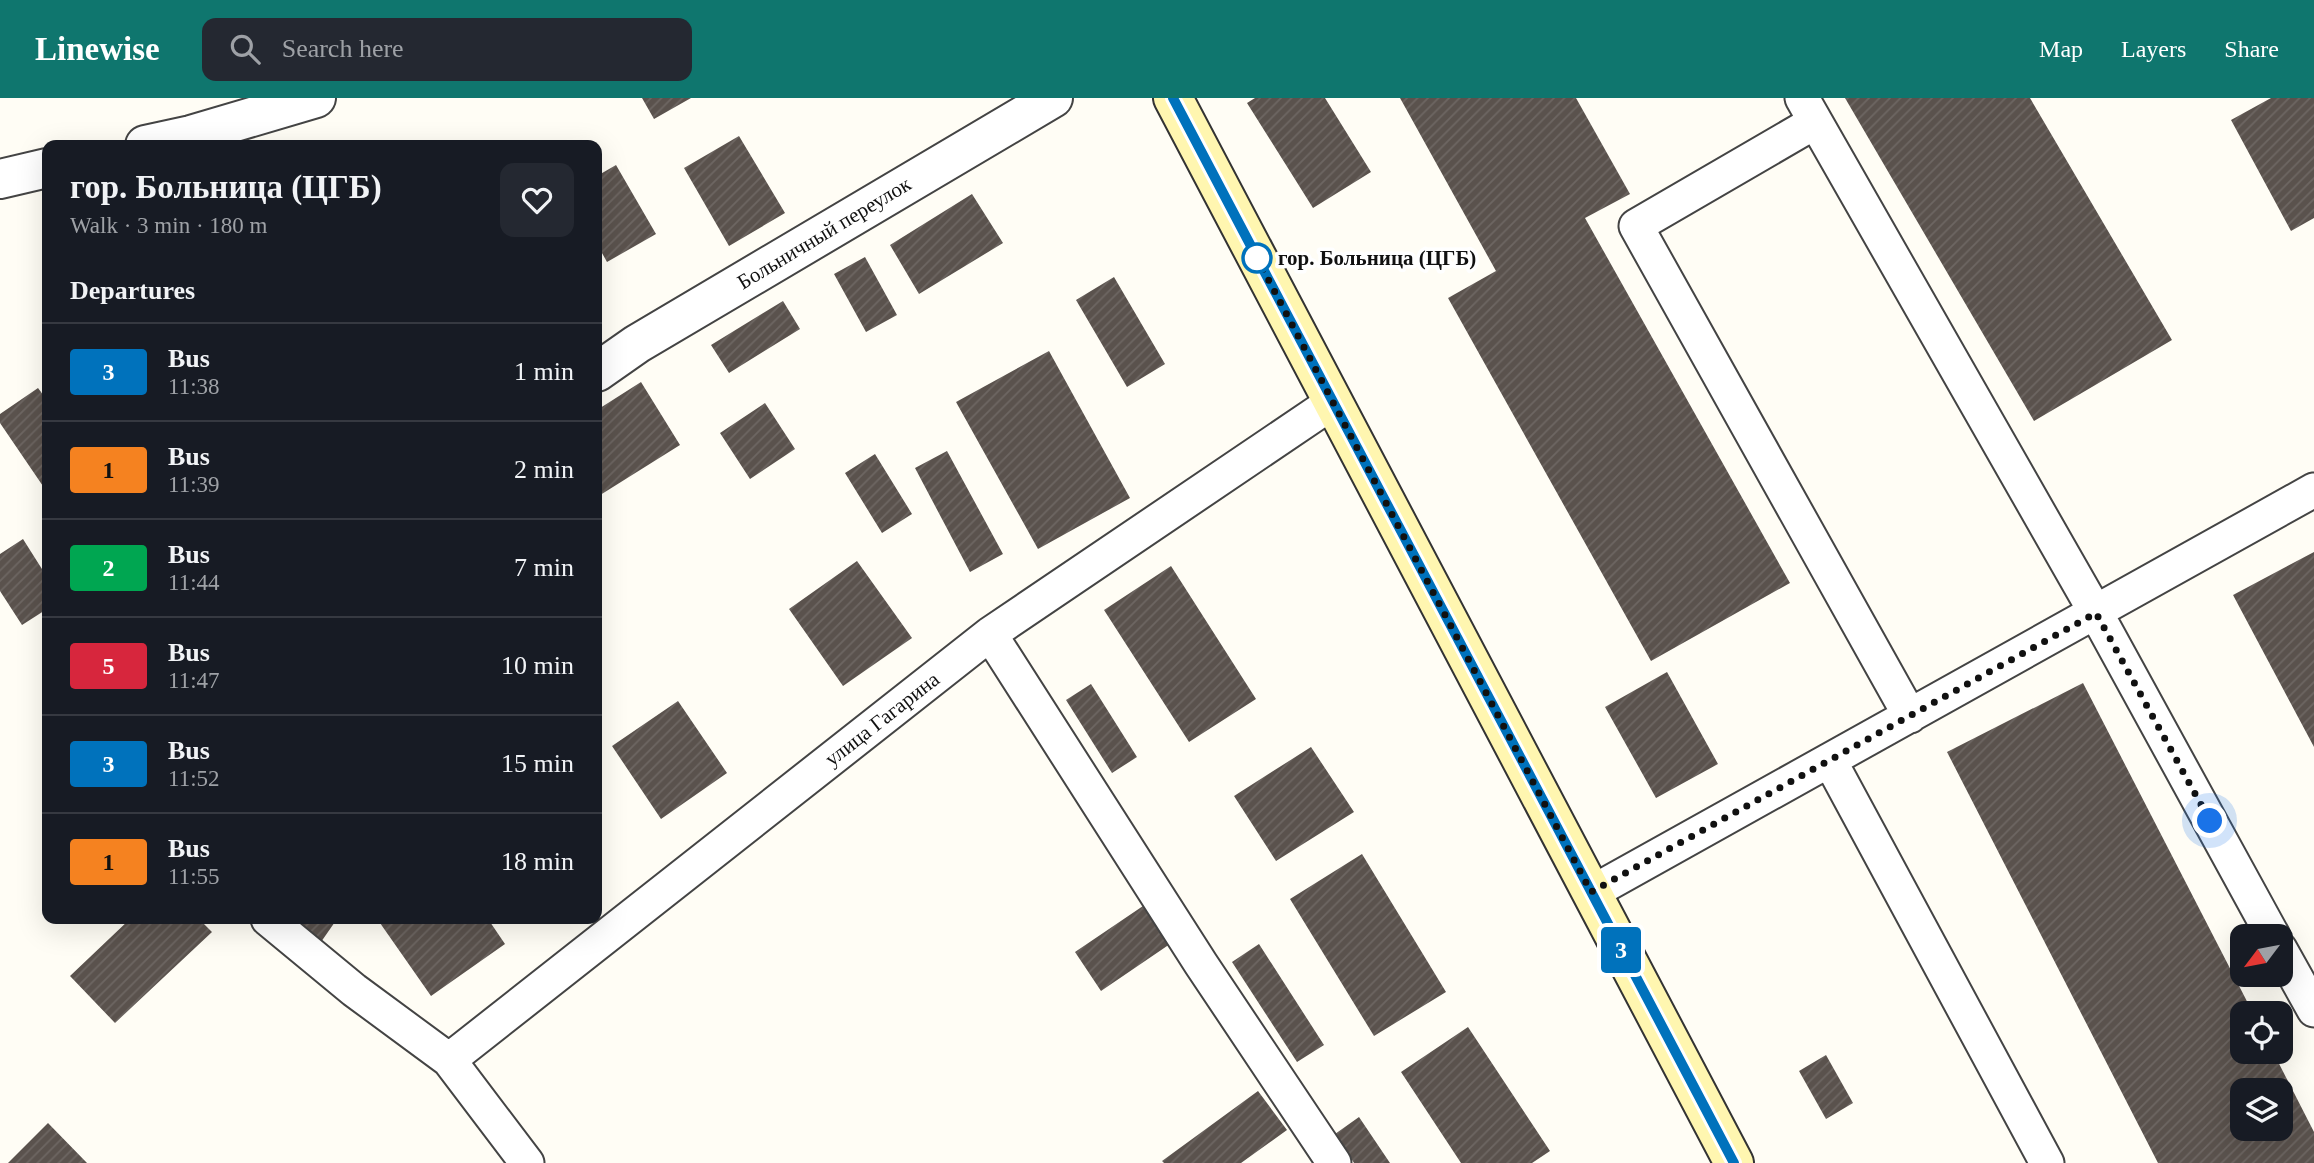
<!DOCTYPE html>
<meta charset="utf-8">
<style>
body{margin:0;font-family:"Times New Roman",serif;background:#242831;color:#f1f3f6;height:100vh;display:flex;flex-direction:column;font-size:26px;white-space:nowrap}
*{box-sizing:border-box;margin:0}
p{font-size:23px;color:#9ea1a6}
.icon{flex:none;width:38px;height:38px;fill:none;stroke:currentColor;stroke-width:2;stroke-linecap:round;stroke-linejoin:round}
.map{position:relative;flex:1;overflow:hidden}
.sheet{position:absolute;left:42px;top:42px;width:560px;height:784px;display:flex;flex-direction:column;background:#171b24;border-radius:14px;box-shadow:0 7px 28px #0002}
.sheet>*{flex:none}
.badge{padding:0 14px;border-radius:5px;font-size:24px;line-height:46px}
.needle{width:46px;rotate:238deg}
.tools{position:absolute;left:2230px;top:826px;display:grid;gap:14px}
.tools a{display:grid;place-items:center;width:63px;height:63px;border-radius:14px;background:#171b24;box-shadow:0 7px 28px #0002;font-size:35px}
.you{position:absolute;width:35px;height:35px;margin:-18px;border:5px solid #fff;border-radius:50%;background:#1a73e8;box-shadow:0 0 0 10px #1a73e833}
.map>.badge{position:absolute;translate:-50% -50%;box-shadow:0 0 0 4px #fff}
h2{padding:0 28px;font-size:26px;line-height:63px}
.round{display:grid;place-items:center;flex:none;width:74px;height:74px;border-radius:14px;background:#242831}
.head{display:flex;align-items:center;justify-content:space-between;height:119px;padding:0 28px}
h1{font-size:33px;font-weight:800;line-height:52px}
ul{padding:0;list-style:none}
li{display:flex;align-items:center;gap:21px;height:98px;padding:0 28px;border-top:2px solid #363941}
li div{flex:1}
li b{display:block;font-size:26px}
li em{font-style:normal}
li .badge{min-width:77px;font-weight:700;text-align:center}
header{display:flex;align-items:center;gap:42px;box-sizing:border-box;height:98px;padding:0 35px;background:#0f766e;color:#fff}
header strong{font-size:33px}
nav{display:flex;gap:38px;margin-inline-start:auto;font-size:24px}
.search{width:490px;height:63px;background:#242831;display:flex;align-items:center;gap:18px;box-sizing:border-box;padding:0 24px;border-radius:14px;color:#9ea1a6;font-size:26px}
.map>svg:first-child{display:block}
.building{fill:url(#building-hatch);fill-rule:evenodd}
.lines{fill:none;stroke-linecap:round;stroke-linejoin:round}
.lane-casing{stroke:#444;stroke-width:37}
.street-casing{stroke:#444;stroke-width:42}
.secondary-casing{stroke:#333;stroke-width:42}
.lane{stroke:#fff;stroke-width:33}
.street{stroke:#fff;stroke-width:38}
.secondary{stroke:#fff6b0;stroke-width:38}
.line-casing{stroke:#fff;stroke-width:16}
.line{stroke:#0072bc;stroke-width:10}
.walk{stroke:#111;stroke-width:7;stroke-dasharray:0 12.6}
.stop-dot{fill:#fff;stroke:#0072bc;stroke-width:3.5}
.labels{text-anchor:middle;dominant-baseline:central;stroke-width:7;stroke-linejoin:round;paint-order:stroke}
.street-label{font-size:21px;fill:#111;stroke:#fff}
.stop-label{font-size:21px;font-weight:bold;fill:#111;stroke:#fff;text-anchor:start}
</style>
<header>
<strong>Linewise</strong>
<div class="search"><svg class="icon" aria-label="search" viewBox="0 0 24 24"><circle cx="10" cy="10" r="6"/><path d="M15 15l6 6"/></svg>Search here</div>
<nav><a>Map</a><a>Layers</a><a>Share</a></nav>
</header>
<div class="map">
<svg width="2314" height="1065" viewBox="0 0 2314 1065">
<defs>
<pattern id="building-hatch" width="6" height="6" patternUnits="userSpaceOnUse" patternTransform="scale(1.75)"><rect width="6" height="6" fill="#5a524d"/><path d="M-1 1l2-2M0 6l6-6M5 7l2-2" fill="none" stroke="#6d6662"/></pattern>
</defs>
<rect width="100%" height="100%" fill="#fffdf5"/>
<path class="building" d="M642 0H691L654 21Z
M1255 0H1325L1371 74 1313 110 1247 5Z
M1400 0H1576L1630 96 1585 120 1790 485 1651 563 1448 200 1496 173Z
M1845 0H2030L2172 242 2034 323Z
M2271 0H2314V120L2291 133 2231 22Z
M739 38 785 115 729 148 684 70Z
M616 67 656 136 607 164 597 146V78Z
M972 96 1003 145 919 196 890 147Z
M865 159 897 217 866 234 834 176Z
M1114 179 1165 266 1127 289 1076 202Z
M783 203 800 231 729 275 711 247Z
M1049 253 1130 400 1038 451 956 304Z
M641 284 680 347 597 399V312Z
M38 290 47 302V394L0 325V316Z
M765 305 795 351 750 381 720 335Z
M947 353 1003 456 970 474 915 370Z
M875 356 912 416 882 435 845 375Z
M23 441 47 479V511L22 527 0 493V456Z
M2314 454V649L2233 497Z
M857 463 912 540 843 588 789 511Z
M1171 468 1256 601 1189 644 1104 512Z
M1667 574 1718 666 1656 700 1605 609Z
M2083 585 2253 915H2242V954H2273L2314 1034V1065H2158L1947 654ZM2242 992H2280V1031H2242Z
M1091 586 1137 659 1112 675 1066 602Z
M678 603 727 675 661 721 612 648Z
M1311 649 1354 714 1276 763 1234 698Z
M1362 756 1446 894 1374 938 1290 801Z
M1143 808 1170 846 1101 893 1075 854Z
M130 821H199L212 834 115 925 70 878Z
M287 821H337L321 844Z
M385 821H488L505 846 431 898 380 825Z
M1259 846 1324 947 1297 964 1232 864Z
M1468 929 1550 1053 1532 1065H1461L1401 974Z
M1826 957 1853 1005 1826 1021 1799 973Z
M1258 993 1287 1032 1241 1065H1164L1162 1063Z
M1359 1019 1390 1065H1354L1335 1036Z
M48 1025 87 1065H8Z"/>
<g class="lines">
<defs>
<path id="lane" d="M1802 0 2096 515 2273 838
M1815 24 1636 128 1910 618
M990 536 1201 866 1334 1065
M1830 663 2047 1065
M1591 795 2314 392
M268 821 354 892 449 962 527 1065
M2280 851 2314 912
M449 962 990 536 1333 304"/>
<path id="street" d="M145 47 191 37 316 0
M0 81 47 70
M597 274 637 246 1053 0"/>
<path id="secondary" d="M1173 0 1734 1065"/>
</defs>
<use href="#lane" class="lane-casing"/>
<use href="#street" class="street-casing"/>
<use href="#secondary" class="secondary-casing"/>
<use href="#lane" class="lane"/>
<use href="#street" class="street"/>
<use href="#secondary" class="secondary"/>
</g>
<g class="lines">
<defs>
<path id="line" d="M1173 0 1734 1065"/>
</defs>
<use href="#line" class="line-casing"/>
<use href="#line" class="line"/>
<path class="walk" d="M1257 160 1591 794 2096 515 2210 723"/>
</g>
<circle class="stop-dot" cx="1257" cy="160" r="14"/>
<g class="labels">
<g class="street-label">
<text transform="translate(824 135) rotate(-31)">Больничный переулок</text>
<text transform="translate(882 621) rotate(-38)">улица Гагарина</text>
</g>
<g class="stop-label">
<text x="1278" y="160">гор. Больница (ЦГБ)</text>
</g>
</g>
</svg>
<div class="tools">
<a><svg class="needle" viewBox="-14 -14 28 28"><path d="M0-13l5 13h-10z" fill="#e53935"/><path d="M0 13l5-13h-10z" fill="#9ea1a6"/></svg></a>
<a><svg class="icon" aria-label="locate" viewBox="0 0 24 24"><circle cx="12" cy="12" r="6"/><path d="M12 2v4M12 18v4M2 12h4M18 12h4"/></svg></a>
<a><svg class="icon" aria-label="layers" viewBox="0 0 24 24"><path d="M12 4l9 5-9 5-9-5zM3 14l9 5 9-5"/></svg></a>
</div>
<div class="you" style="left:2210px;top:723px"></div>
<b class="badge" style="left:1621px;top:852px;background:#0072bc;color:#fff">3</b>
<section class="sheet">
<div class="head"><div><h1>гор. Больница (ЦГБ)</h1><p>Walk · 3 min · 180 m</p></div><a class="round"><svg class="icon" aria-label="heart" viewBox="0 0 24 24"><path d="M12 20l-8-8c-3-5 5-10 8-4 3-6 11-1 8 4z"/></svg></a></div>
<h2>Departures</h2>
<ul>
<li><span class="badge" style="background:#0072bc;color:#fff">3</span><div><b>Bus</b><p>11:38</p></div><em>1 min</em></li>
<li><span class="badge" style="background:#f58220;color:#111">1</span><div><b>Bus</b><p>11:39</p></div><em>2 min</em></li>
<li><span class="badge" style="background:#00a651;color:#fff">2</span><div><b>Bus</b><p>11:44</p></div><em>7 min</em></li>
<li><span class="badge" style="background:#d7263d;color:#fff">5</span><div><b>Bus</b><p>11:47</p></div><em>10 min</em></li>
<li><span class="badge" style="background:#0072bc;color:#fff">3</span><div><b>Bus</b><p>11:52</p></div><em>15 min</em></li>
<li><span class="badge" style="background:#f58220;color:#111">1</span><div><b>Bus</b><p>11:55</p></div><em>18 min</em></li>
</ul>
</section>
</div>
